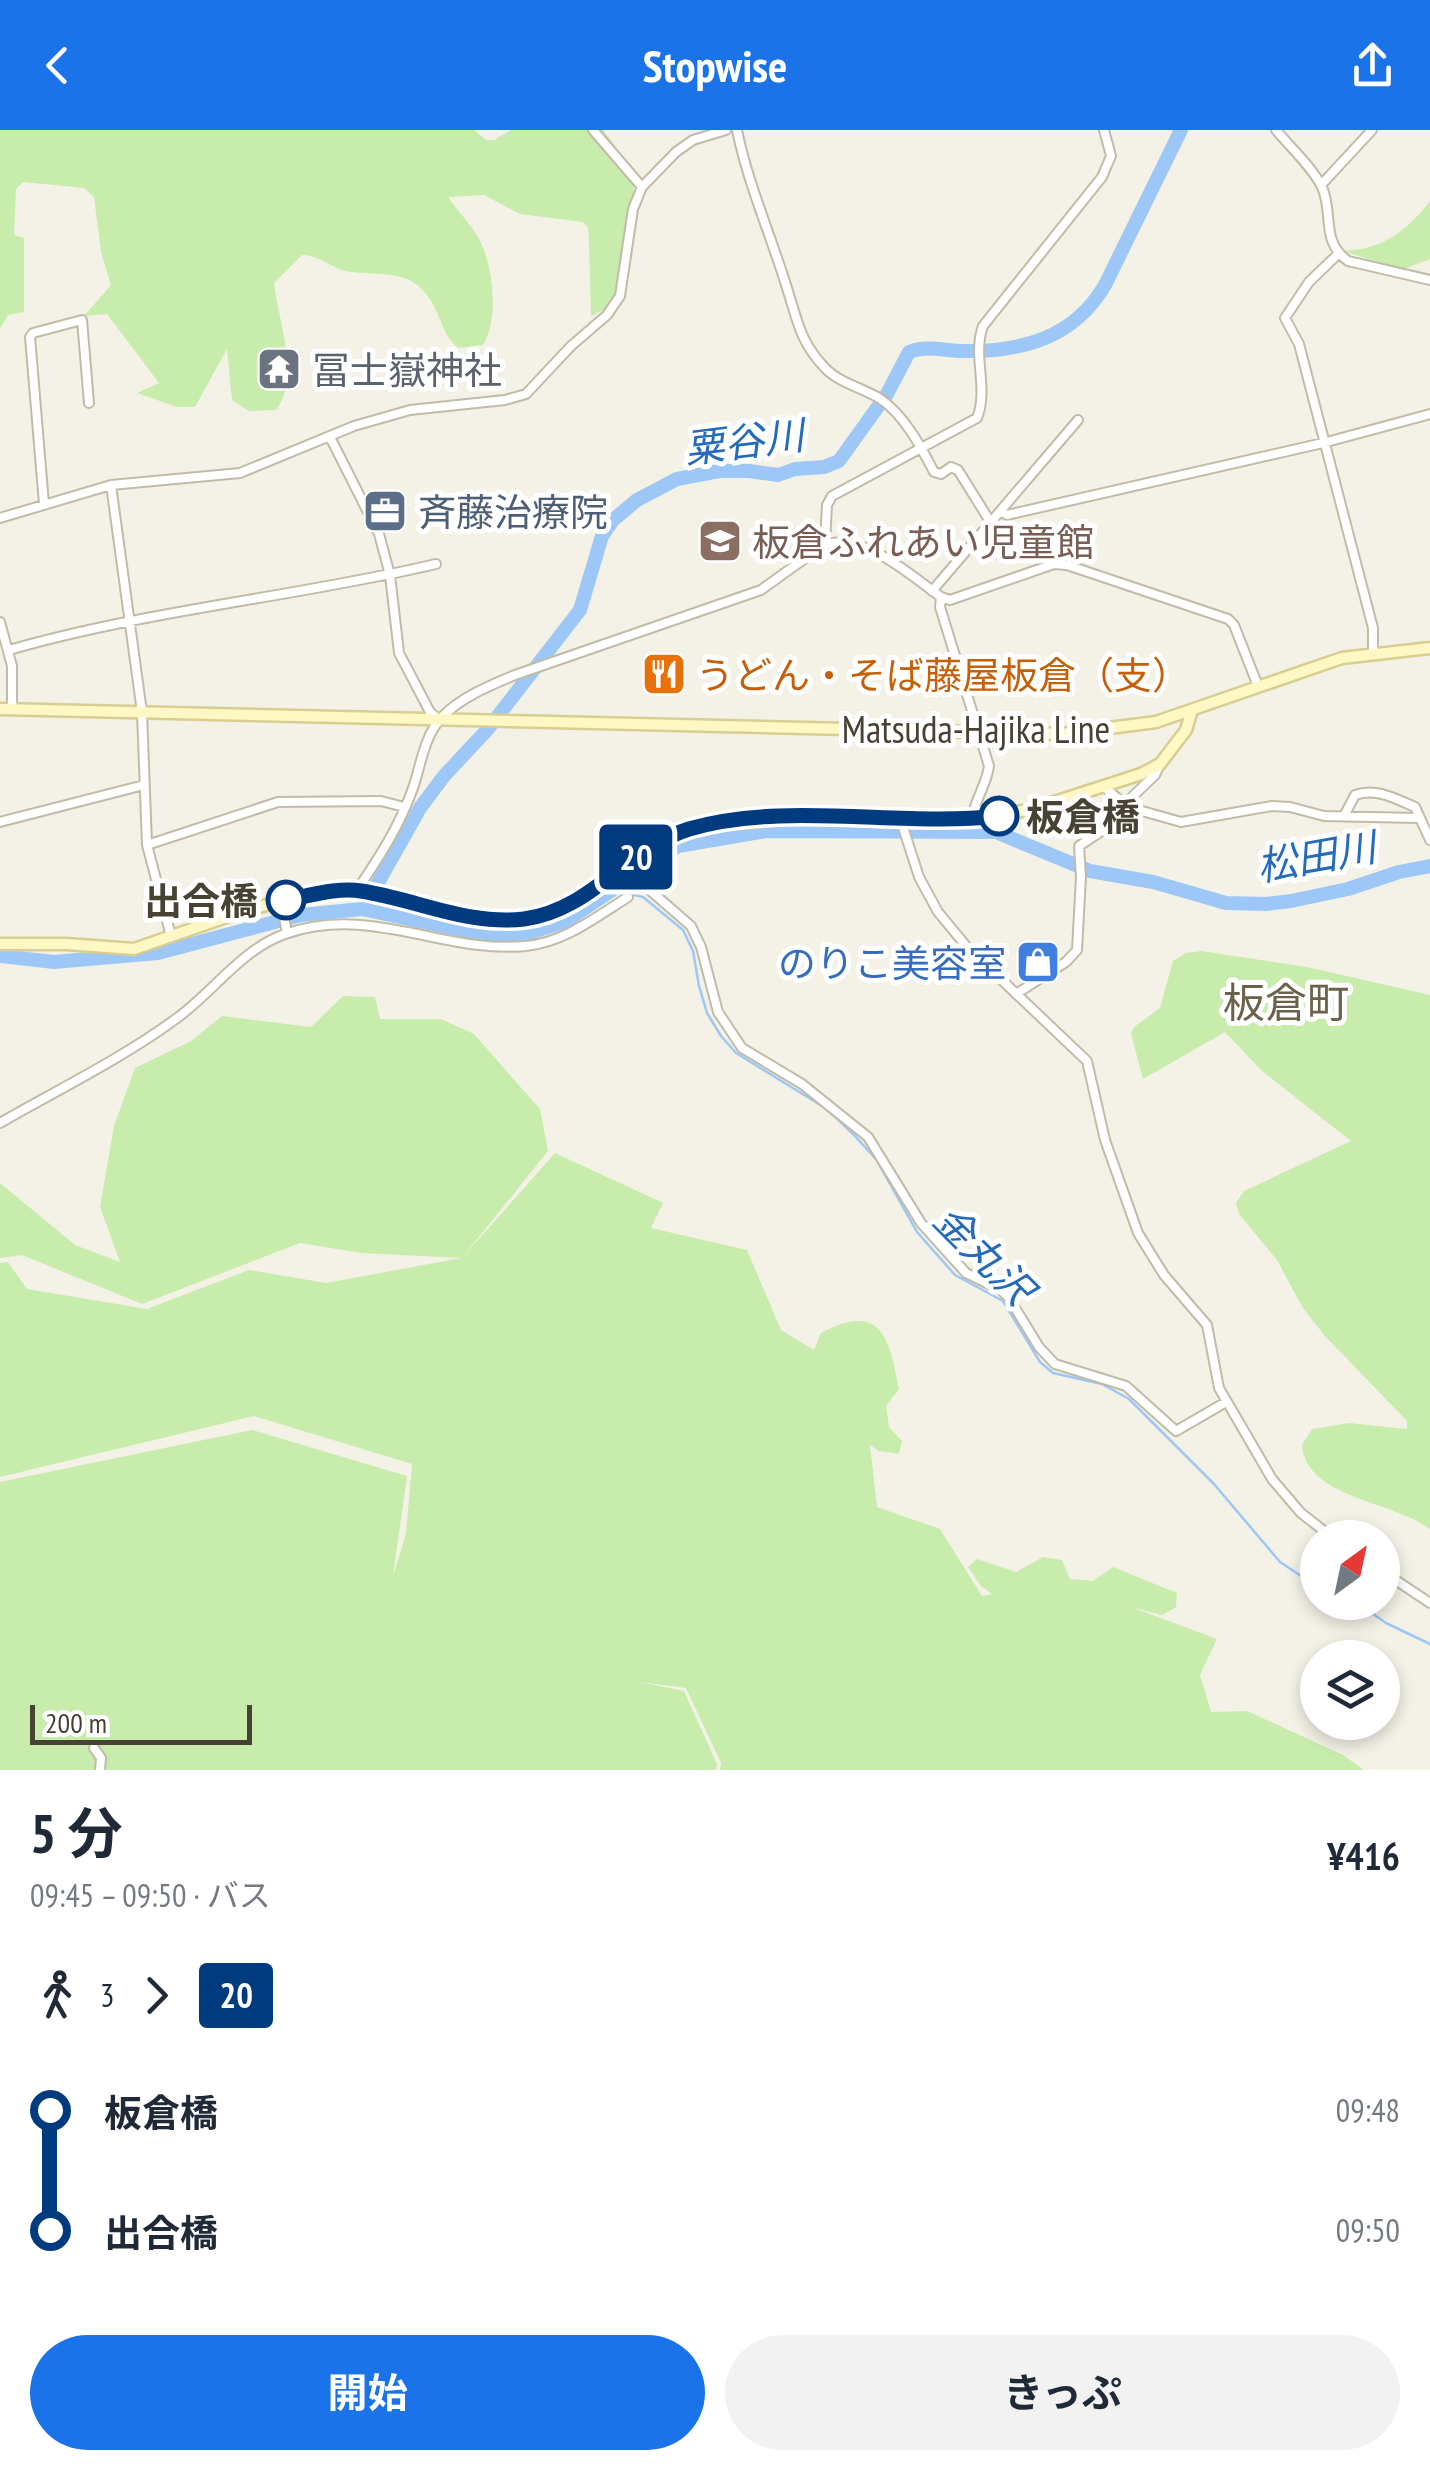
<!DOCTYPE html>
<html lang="ja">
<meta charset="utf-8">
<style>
body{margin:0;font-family:"PT Sans Narrow","Noto Sans JP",sans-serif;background:#f2f2f3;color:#1f2937;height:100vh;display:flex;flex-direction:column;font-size:38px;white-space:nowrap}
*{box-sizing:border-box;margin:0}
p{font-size:32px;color:#747a83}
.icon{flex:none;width:55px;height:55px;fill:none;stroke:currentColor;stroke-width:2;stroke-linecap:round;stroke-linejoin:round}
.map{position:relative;height:1640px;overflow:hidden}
.sheet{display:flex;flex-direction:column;background:#fff;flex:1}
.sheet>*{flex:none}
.badge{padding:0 20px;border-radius:8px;font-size:35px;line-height:65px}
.needle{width:65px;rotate:33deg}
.tools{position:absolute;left:1300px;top:1390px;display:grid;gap:20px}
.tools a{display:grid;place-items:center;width:100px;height:100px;border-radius:50%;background:#fff;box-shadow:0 5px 15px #0003;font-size:50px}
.scale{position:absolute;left:30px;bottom:25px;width:222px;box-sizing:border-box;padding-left:10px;border:5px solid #484235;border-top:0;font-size:28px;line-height:35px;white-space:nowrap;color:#484235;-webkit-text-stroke:8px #fff;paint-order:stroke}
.map>.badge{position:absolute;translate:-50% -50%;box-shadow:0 0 0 5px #fff}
.legs{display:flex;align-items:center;gap:15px;height:110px;padding:0 30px;font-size:32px}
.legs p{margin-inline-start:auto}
.overview{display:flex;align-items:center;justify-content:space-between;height:170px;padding:0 30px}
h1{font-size:55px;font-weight:700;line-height:75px}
.button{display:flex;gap:20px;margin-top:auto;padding:20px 30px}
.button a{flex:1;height:115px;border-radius:60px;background:#1a73e8;color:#fff;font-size:40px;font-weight:700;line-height:115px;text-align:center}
.button a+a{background:#f2f2f3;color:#1f2937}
ul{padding:0 30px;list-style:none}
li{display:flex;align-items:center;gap:35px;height:120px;font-size:38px}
li i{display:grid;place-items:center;width:15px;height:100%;margin:0 12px;background:currentColor}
li i::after{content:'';width:25px;height:25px;margin:-12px;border:8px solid;border-radius:50%;background:#fff}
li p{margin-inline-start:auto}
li:first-child i{background:linear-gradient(#0000 50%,currentColor 0)}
li:last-child i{background:linear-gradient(currentColor 50%,#0000 0)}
header{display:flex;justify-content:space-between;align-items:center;height:130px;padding:0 30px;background:#1a73e8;color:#fff;font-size:45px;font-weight:700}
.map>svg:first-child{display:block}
.green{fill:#c7ecab}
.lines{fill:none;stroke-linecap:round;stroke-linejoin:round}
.stream{stroke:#9dc7f6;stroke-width:2.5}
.river{stroke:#9dc7f6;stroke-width:14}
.street-casing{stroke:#c1bba8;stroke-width:12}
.secondary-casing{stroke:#d8ce92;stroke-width:15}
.street{stroke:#fff;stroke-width:8}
.secondary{stroke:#fff8c5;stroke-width:10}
.line-1-casing{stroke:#fff;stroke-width:22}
.line-1{stroke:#003b80;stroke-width:15}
.stop-1-dot{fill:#fff;stroke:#003b80;stroke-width:5}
.labels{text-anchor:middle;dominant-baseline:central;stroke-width:10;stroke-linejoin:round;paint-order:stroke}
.worship-label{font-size:38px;fill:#5b616d;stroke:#fff;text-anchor:start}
.service-label{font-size:38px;fill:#4e5e75;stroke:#fff;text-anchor:start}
.education-label{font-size:38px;fill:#785e54;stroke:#fff;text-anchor:start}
.food-label{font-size:38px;fill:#c56008;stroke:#fff;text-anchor:start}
.street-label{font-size:38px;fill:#484235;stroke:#fff}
.stop-label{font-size:38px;font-weight:bold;fill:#484235;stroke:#fff;text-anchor:start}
.shop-label{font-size:38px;fill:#366cbe;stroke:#fff;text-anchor:end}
.water-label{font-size:40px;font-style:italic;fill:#256bbc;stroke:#fff}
.quarter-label{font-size:42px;fill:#6b624b;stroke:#fff}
</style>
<header><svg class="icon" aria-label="back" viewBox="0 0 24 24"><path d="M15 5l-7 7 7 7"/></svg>Stopwise<svg class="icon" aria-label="share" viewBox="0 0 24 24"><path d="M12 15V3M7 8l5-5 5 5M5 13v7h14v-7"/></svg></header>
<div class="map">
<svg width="1430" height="1640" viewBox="0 0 1430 1640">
<rect width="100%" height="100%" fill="#f4f2e6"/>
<path class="green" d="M0 0H474L486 10H494L511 0H603L621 24 634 56 620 160 607 178 591 186 589 109 588 98 583 92 520 84 484 65 448 67C458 82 473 96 481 113 493 139 499 189 483 215L458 218C441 204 440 180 426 164 405 137 375 147 346 141 330 137 319 125 302 125L274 153C278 190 301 248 276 280L249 281 232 270 227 219 195 277H177L137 263 159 253 107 184 84 186 111 155 101 122 94 67 84 58 23 52 16 59 14 105 24 108V182L8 185 0 199Z
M1430 71V129L1401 140 1344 121C1381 120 1407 101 1430 71Z
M1201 821 1307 837 1430 865V1399C1393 1371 1306 1368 1302 1315L1312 1299 1349 1293 1407 1299V1291L1325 1206 1303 1178 1277 1130 1239 1084 1236 1073 1244 1061 1351 1011 1262 941 1225 902 1143 949 1131 904 1134 897 1160 878 1173 831 1186 823Z
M343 866 375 867 380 889H441L474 904 540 979 548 1021 462 1128 555 1023 663 1073 651 1098 747 1120 781 1200 814 1220 821 1203C882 1171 889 1208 899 1259L886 1276 889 1297 902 1311 899 1324 879 1321 870 1315 877 1377 940 1399 982 1466 992 1464 981 1456 968 1437 977 1429 1016 1442 1043 1427 1062 1430 1070 1449 1093 1451 1113 1437 1177 1463 1176 1477 1162 1485 1131 1477 1217 1509 1200 1545 1211 1582 1247 1581 1343 1625 1364 1640H720L721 1633 686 1558 639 1552 684 1561 717 1634 716 1640H0V1352L252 1300 407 1346 393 1446 406 1404 412 1334 254 1286 0 1347V1133L8 1132 27 1159 147 1179 249 1140 326 1153 461 1128 361 1123 300 1113 142 1174 22 1125 0 1128V1053L75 1115 120 1132 100 1077 114 996 135 938 191 911 222 886 311 897Z"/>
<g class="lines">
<path class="stream" d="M613 760 643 767 683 800 693 821 699 856 707 883 721 906 736 923 827 979 854 1005 876 1029 917 1102 955 1145 1003 1171 1040 1232 1053 1243 1102 1254 1129 1269 1214 1354 1280 1432 1318 1457
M1356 1472 1386 1493 1430 1514"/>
<path class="river" d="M366 774 420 678 444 646 487 600 580 480 602 406 613 390 637 370 677 349 719 341H749L778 345 795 339 824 337 839 331 887 264 909 222C928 215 944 221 963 221 1022 222 1074 208 1105 155L1181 0
M0 826 54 832 158 823 301 785 362 779 480 804H526L566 791 678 716 766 701 996 702 1090 741 1153 752 1226 773 1266 774 1291 771 1348 759 1399 742 1430 736"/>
<defs>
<path id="street" d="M593 0 642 57
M737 0C748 54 770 103 786 155 797 188 799 211 825 238 838 252 862 258 879 268 904 284 921 317 934 342L941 344 951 337 958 340 991 393
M1276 0C1291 18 1312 37 1322 57 1334 84 1320 111 1348 131L1430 150
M1321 55 1372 0
M1338 124 1309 152 1285 188 1299 214 1373 498V524
M330 307 379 404 390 445 399 523 430 582 439 590
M111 355 142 582 147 715 278 672 381 671 404 677
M44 374 30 207 33 203 82 190 89 273
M1001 382 1007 385 1323 313 1430 284
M0 388 111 355 240 343 354 296 410 280 505 270 526 264 571 216 607 185 620 166 633 79 642 57 676 22 693 10 726 0
M825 414 827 375 832 366 977 288C989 258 972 226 983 196L1102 47 1111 26 1104 0
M932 461 1078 290
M941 467 940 477 989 636C987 654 975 669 972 688
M0 492 12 536V580
M9 520C148 480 295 467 436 434
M1103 656 1128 677 1181 692 1272 676 1290 677 1324 686 1418 688
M1344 686 1355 665C1376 657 1396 669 1415 677L1430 710
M900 688 919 747 938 782 967 817 1087 931 1105 1010 1138 1103 1164 1145 1207 1195 1219 1258 1272 1349 1301 1383 1333 1408
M0 692 144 655
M147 715 171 806
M645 756 691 796 701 817 718 882 742 918 802 954 868 1007 921 1093 966 1143 1001 1160 1009 1168 1039 1217 1055 1234 1126 1256 1176 1301 1226 1272
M357 760C379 728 400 695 413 658 421 635 424 606 442 587 461 567 489 556 515 545L761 460 825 414C867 404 910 445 941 467L950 470 1054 434 1067 435 1228 489 1234 495 1258 556
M281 771 287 803
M1016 864 1066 832 1077 820 1081 747 1079 716 1120 689 1133 666 1155 645 1160 634
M0 993C59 959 123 928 177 888 213 862 242 819 285 804 372 774 443 824 526 816 565 812 596 787 628 767
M1382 1441 1430 1473
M94 1618 101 1628 100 1640"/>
<path id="secondary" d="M0 579 1062 604 1156 592 1342 528 1430 518
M0 814H66L134 819 241 782 281 771 347 760 461 784 522 790 574 771 667 707 704 696 794 688 988 687 1033 679 1141 644 1160 634 1186 600 1192 580"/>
</defs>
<use href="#street" class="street-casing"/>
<use href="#secondary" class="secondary-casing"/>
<use href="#street" class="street"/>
<use href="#secondary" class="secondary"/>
</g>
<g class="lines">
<defs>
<path id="line-1" d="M286 770C309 766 337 757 361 761 415 769 469 796 524 789 590 781 628 718 689 699 784 671 901 697 999 686"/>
</defs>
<use href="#line-1" class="line-1-casing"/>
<use href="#line-1" class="line-1"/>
</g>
<defs>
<symbol id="temple-square" viewBox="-11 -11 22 22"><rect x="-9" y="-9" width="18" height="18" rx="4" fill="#6b7280" stroke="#fff"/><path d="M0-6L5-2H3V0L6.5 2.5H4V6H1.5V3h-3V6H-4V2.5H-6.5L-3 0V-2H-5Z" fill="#fff"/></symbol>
<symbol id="office-square" viewBox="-11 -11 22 22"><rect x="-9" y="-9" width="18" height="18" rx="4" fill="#5c6f8a" stroke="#fff"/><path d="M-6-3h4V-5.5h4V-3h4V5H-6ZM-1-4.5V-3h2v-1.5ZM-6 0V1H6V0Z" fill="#fff"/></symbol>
<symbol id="school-square" viewBox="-11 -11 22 22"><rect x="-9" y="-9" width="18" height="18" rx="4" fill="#8d6e63" stroke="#fff"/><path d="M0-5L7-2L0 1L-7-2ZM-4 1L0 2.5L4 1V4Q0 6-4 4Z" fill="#fff"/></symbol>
<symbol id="restaurant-square" viewBox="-11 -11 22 22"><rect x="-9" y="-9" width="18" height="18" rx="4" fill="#e8710a" stroke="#fff"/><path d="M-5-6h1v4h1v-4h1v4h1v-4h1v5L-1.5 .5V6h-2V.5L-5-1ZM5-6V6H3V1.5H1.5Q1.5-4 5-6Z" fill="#fff"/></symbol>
<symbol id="shop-square" viewBox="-11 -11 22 22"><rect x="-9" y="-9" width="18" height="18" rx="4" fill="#3f7fe0" stroke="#fff"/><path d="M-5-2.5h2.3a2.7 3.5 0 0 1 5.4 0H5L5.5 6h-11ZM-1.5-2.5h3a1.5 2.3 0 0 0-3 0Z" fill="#fff"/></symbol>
</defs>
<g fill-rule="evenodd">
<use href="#temple-square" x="254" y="214" width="50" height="50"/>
<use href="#office-square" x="360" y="356" width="50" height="50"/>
<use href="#school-square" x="695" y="386" width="50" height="50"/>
<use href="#restaurant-square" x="639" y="519" width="50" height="50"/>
<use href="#shop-square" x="1013" y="807" width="50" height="50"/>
</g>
<g class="stop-1-dot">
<circle cx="999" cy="686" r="18"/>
<circle cx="286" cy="770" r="18"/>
</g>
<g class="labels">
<g class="worship-label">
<text x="312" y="239">冨士嶽神社</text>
</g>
<g class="service-label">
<text x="418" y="381">斉藤治療院</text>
</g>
<g class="education-label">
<text x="752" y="411">板倉ふれあい児童館</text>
</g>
<g class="food-label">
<text x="696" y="544">うどん・そば藤屋板倉（支）</text>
</g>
<g class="street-label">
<text x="976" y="598">Matsuda-Hajika Line</text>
</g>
<g class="stop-label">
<text x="1026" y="686">板倉橋</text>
<text x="258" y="770" text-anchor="end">出合橋</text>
</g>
<g class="shop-label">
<text x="1006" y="832">のりこ美容室</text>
</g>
<g class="water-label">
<text transform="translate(744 311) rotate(-7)">粟谷川</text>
<text transform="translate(1316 726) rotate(-10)">松田川</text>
<text transform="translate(984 1124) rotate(45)">金丸沢</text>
</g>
<g class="quarter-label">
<text x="1286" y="872">板倉町</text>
</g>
</g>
</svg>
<div class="tools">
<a><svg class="needle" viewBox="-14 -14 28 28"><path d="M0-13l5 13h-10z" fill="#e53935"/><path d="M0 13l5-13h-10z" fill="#747a83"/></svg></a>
<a><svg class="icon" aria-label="layers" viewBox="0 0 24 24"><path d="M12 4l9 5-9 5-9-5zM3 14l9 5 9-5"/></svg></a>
</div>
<div class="scale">200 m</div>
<b class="badge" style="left:636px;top:727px;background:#003b80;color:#fff">20</b>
</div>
<section class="sheet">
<div class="overview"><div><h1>5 分</h1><p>09:45 – 09:50 · バス</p></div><b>¥416</b></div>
<div class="legs"><svg class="icon" aria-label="walk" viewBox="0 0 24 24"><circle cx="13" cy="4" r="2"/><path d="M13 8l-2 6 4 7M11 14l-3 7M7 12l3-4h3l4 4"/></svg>3<svg class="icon" aria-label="forward" viewBox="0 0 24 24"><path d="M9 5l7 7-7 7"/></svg><b class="badge" style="background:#003b80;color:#fff">20</b></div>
<ul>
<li><i style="color:#003b80"></i><b>板倉橋</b><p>09:48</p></li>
<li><i style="color:#003b80"></i><b>出合橋</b><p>09:50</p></li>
</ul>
<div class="button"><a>開始</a><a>きっぷ</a></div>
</section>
